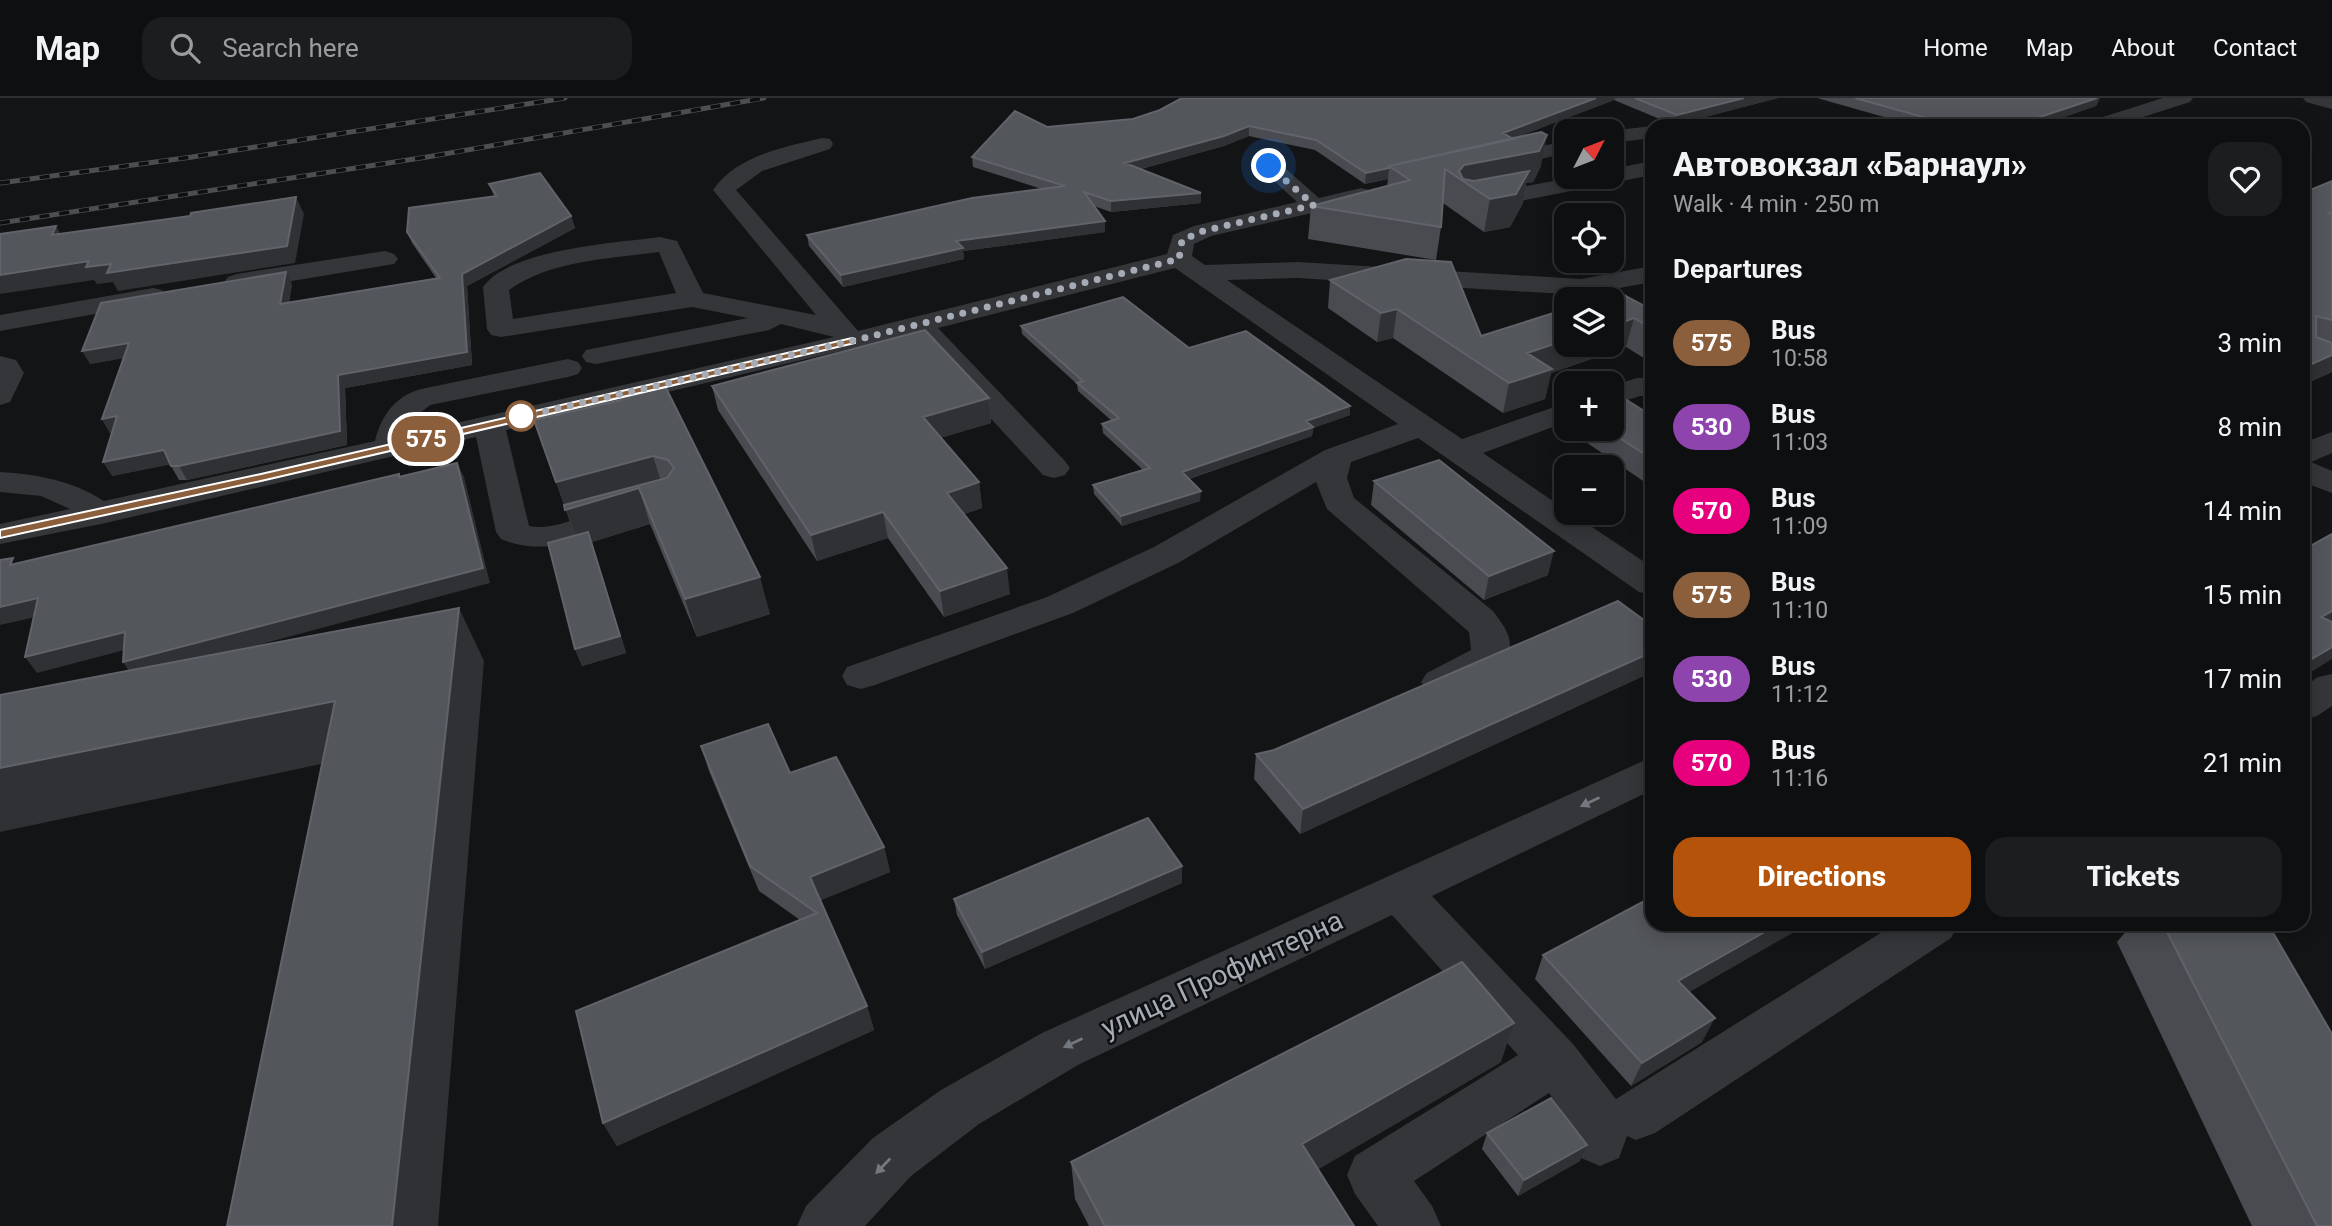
<!DOCTYPE html>
<meta charset="utf-8">
<style>
body{margin:0;font-family:Roboto,sans-serif;background:#1c1d1e;color:#f1f3f6;height:100vh;display:flex;flex-direction:column;font-size:26px;white-space:nowrap}
*{box-sizing:border-box;margin:0}
p{font-size:23px;color:#9b9c9f}
.icon{flex:none;width:38px;height:38px;fill:none;stroke:currentColor;stroke-width:2;stroke-linecap:round;stroke-linejoin:round}
.map{position:relative;flex:1;overflow:hidden}
.details{position:absolute;left:1645px;top:21px;width:665px;height:812px;display:flex;flex-direction:column;background:#0e0f10;border-radius:21px;box-shadow:0 4px 18px #0003,0 0 0 2px #2e2f30}
.details>*{flex:none}
.badge{padding:0 14px;border-radius:23px;font-size:24px;line-height:46px}
.needle{width:46px;rotate:48deg}
.controls{position:absolute;left:1554px;top:21px;display:grid;gap:14px}
.controls a{display:grid;place-items:center;width:70px;height:70px;border-radius:14px;background:#0e0f10;box-shadow:0 4px 18px #0003,0 0 0 2px #2e2f30;font-size:35px}
.you{position:absolute;width:35px;height:35px;margin:-18px;border:5px solid #fff;border-radius:50%;background:#1a73e8;box-shadow:0 0 0 10px #1a73e833}
.map>.badge{position:absolute;translate:-50% -50%;box-shadow:0 0 0 4px #fff}
h2{padding:0 28px;font-size:26px;line-height:63px}
.round{display:grid;place-items:center;flex:none;width:74px;height:74px;border-radius:21px;background:#1c1d1e}
.summary{display:flex;align-items:center;justify-content:space-between;height:119px;padding:0 28px}
h1{font-size:33px;font-weight:800;line-height:52px}
.primary-button{display:flex;gap:14px;margin-top:auto;padding:14px 28px}
.primary-button a{flex:1;height:80px;border-radius:21px;background:#b45309;color:#fff;font-size:28px;font-weight:800;line-height:80px;text-align:center}
.primary-button a+a{background:#1c1d1e;color:#f1f3f6}
ul{padding:0;list-style:none}
li{display:flex;align-items:center;gap:21px;height:84px;padding:0 28px}
li div{flex:1}
li b{display:block;font-size:26px}
li em{font-style:normal}
li .badge{min-width:77px;font-weight:700;text-align:center}
header{display:flex;align-items:center;gap:42px;box-sizing:border-box;height:98px;padding:0 35px;background:#0e0f10;border-bottom:2px solid #2e2f30}
header strong{font-size:33px}
nav{display:flex;gap:38px;margin-inline-start:auto;font-size:24px}
.search{width:490px;height:63px;background:#1c1d1e;display:flex;align-items:center;gap:18px;box-sizing:border-box;padding:0 24px;border-radius:21px;color:#9b9c9f;font-size:26px}
.map>svg:first-child{display:block}
.lines{fill:none;stroke-linecap:round;stroke-linejoin:round}
.minor{fill:#35363a;fill-rule:evenodd}
.rail-casing{stroke:#4c4e53;stroke-width:5}
.rail{stroke:#0e0f10;stroke-width:3.5;stroke-dasharray:10;stroke-linecap:butt}
.wall{fill:#494b50}
.shaded-wall{fill:#2f3134}
.building{fill:#53565b;stroke:#606369;stroke-width:2}
.oneway{fill:#73777e}
.line{fill:#8b5e3c;stroke:#fff;stroke-width:2}
.walk{stroke:#a5acb5;stroke-width:7;stroke-dasharray:0 12.6}
.stop-dot{fill:#fff;stroke:#8b5e3c;stroke-width:3.5}
.labels{text-anchor:middle;dominant-baseline:central;stroke-width:5;stroke-linejoin:round;paint-order:stroke}
.near-street-label{font-size:28px;fill:#a5acb5;stroke:#0e0f10}
</style>
<header>
<strong>Map</strong>
<div class="search"><svg class="icon" aria-label="search" viewBox="0 0 24 24"><circle cx="10" cy="10" r="6"/><path d="M15 15l6 6"/></svg>Search here</div>
<nav><a>Home</a><a>Map</a><a>About</a><a>Contact</a></nav>
</header>
<div class="map">
<svg width="2332" height="1128" viewBox="0 0 2332 1128">
<rect width="100%" height="100%" fill="#131415"/>
<g class="lines">
<path class="minor" d="M2163 0H2193L2190 4 2115 28H2084L2087 24Z
M2303 0H2332V11L2306 4Z
M1652 28V40L1612 45 1610 33Z
M822 40 830 41 833 46 830 51 762 73 736 92 858 233 1167 156 1173 137 1194 128 1297 104 1258 68 1261 63H1277L1319 100 1361 90 1369 92 1372 97 1369 102 1211 138 1194 146 1192 158 1205 167 1298 164 1581 181 1652 168V184L1581 197 1298 180 1227 182 1462 341 1566 305V324L1483 355 1566 412V415H1571L1652 469V497L1639 494 1418 340 1351 364 1347 380 1354 400 1493 513C1500 523 1510 534 1510 547 1509 571 1464 594 1443 597 1438 597 1432 595 1427 593L1421 584 1427 575 1471 552 1469 534 1327 411 1316 384 1178 465 1073 515 875 587 861 591 847 587 842 578 847 569 1047 499 1154 449 1325 352 1398 326 1175 170 938 230 1065 363 1070 370 1065 377 1054 380 1043 377 913 236 506 332 529 428C565 435 600 402 635 411L640 418 635 425C591 439 546 460 501 441L496 434 476 339 101 426 0 446V426L70 411 41 398 0 394V374C37 376 73 383 104 403L375 343C381 318 395 298 421 291L568 261 578 264 582 270 578 276 568 279 430 307 414 320 408 336 834 239 781 226 769 232 596 266 586 264 582 258 586 252 748 220 692 209 501 239 491 237 487 231 483 189C509 151 616 145 660 139L677 143 703 195 816 217 713 92C736 58 784 49 822 40ZM659 154 676 195 513 221 509 192C551 162 609 161 659 154Z
M1566 43V55L1495 72 1487 70 1484 65 1487 60Z
M1652 63V77L1474 112 1466 110 1462 105 1466 100 1474 98 1575 79H1612V71Z
M385 153 394 156 398 161 394 166 237 192 228 189 224 184 228 179 237 176Z
M153 190 162 192 166 198 162 204 0 233V217Z
M0 258 16 262 24 275 10 304 0 307Z
M1637 280H1652V298H1640L1612 307V288Z
M2332 334V355L2311 364 2332 373V395L2303 384V345Z
M2332 576V608L2317 618 2303 622V589L2318 579Z
M1652 659V692L1432 798 1573 946 1616 1001 1895 826H1958L1951 840 1655 1035 1636 1042 1627 1038 1619 1060 1600 1068 1581 1060 1573 1042 1572 1027 1549 995 1414 1083 1432 1108 1441 1128H1378L1355 1096 1347 1077 1355 1058 1518 957 1392 817 1078 967 979 1026 911 1078 865 1128H797L806 1108 873 1040 941 992 1042 935Z"/>
<defs>
<path id="rail" d="M0 85 192 59 565 0
M0 125 427 59 764 0"/>
</defs>
<use href="#rail" class="rail-casing"/>
<use href="#rail" class="rail"/>
</g>
<path class="wall" d="M1182 0H1778L1674 27 1614 2 1514 40 1541 68 1533 84 1526 85 1523 105 1510 129 1484 134 1443 105 1441 129 1436 162 1308 141 1311 108 1387 88 1388 81 1365 86 1315 52 1249 38 1224 48 1141 71 1201 105 1111 114 1094 108 1105 134 963 153 964 161 843 189 809 148 807 137 1042 91 973 69 972 59 1047 29 1133 21 1160 12Z
M1817 0H2100L2096 8 2038 28H1916Z
M2332 83V274L2303 287V95Z
M489 86 571 118 575 130 467 188 472 267 345 290 347 347 187 382H179L170 366 112 378V334L110 335 102 321 123 260 90 266 292 186 289 204 436 180 412 145 407 134 494 98Z
M1330 182 1481 238 1612 201 1652 212V265L1626 249 1551 275 1545 301 1503 315 1393 240 1377 244 1328 210Z
M1021 228 1189 250 1350 308V317L1313 330 1312 338 1189 381 1200 403 1122 428 1094 396 1093 387 1143 372 1103 335 1102 326 1112 323 1078 293 1077 286 1022 236Z
M665 288 770 516 697 539 650 426 592 444 626 555 582 568 575 551V438L556 384 621 302Z
M712 288 989 300 991 325 940 340 979 384 982 410 964 416 1010 496 944 519 888 440 817 463 718 312Z
M1652 318V389L1574 336 1576 331H1612Z
M1374 383 1548 477 1484 502 1371 407Z
M1652 528V574L1300 736 1254 681 1256 656 1274 652Z
M701 648 790 675 884 749 890 774 820 802 867 908 874 932 617 1048 603 1025 800 822 759 793 709 673Z
M1182 785 985 871 957 817 954 801Z
M2132 826H2268L2332 1128H2252L2117 844Z
M1543 857 1689 894 1702 944 1631 988 1535 881Z
M1501 964 1318 1071 1354 1128H1089L1075 1101 1071 1064Z
M1487 1035 1580 1063 1518 1098 1482 1051Z"/>
<path class="shaded-wall" d="M1596 0H1615L1614 2 1502 45 1503 35Z
M1744 0H1778L1674 27 1677 17Z
M2097 0H2100L2096 8 2038 28H2013Z
M1249 28V38L1224 48 1125 75V65Z
M1547 37 1541 68 1533 84 1526 85 1523 105 1510 129 1484 134 1490 101 1458 80 1459 73 1464 67Z
M1389 70 1388 81 1365 86 1366 75Z
M1201 95V105L1111 114V103Z
M296 99 304 116 295 165 118 193 113 184 97 186 94 182 0 196V177L89 163Z
M571 118 575 130 467 188 472 267 345 290 347 347 187 382 179 368 462 176Z
M1105 123V134L963 153 964 161 843 189 841 177 956 143Z
M56 128 66 145 52 137Z
M286 174 292 186 286 218 280 206Z
M1397 211 1393 240 1377 244 1381 215Z
M1634 220 1626 249 1551 275 1545 301 1503 315 1509 285 1527 255 1566 242V247H1612V228Z
M129 245 136 258 90 266 82 253Z
M2332 257V274L2303 287V270Z
M989 300 991 325 926 344 923 319Z
M1350 308V317L1313 330 1312 338 1182 383V374L1306 323Z
M117 318 125 332 110 335 102 321Z
M164 352 173 366 112 378 103 364Z
M653 358 664 393 639 390 650 426 592 444 626 555 582 568 575 551 579 448 556 384Z
M457 365 464 379 490 485 134 580 123 564Z
M979 384 982 410 950 420 947 395Z
M1201 393 1200 403 1122 428 1121 418Z
M883 414 888 440 817 463 811 437Z
M1554 453 1548 477 1484 502 1489 478Z
M1007 470 1010 496 944 519 940 493Z
M760 479 770 516 697 539 685 501Z
M38 500 49 516 0 527V509Z
M459 510 484 563 438 1128H392Z
M2332 513V526L2321 519Z
M125 534 136 549 37 575 25 559Z
M2332 549V561L2303 579V566Z
M1652 554V574L1300 736 1303 711Z
M335 603 368 656 0 734V670Z
M884 749 890 774 817 804 810 779Z
M1182 768V785L985 871 982 854Z
M1779 826H1808L1667 907 1678 883Z
M867 908 874 932 617 1048 603 1025Z
M1715 920 1702 944 1631 988 1642 965Z
M1514 925 1501 964 1297 1084 1302 1046Z
M1587 1047 1580 1063 1518 1098 1524 1082Z"/>
<path class="building" d="M1182 0H1596L1503 35 1513 41 1389 68V70L1366 75 1316 42 1249 28 1224 38 1125 65 1201 95 1111 103 1084 94 1105 123 956 143 963 150 841 177 807 137 972 100 1065 88 972 59 1015 13 1047 29 1133 21 1160 12Z
M1635 0H1744L1677 17Z
M1855 0H2097L2013 28H1955Z
M1541 34 1547 37 1539 53 1464 67 1459 73 1463 81 1474 83 1529 73 1516 96 1490 101 1445 71 1441 129 1311 108 1410 82 1389 68Z
M540 75 571 118 462 176 467 254 338 277 340 333 179 368H171L164 352 103 364 117 318 102 321 129 245 82 253 101 205 286 174 280 206 440 180 407 134 409 110 497 98 489 86Z
M2332 83V114L2329 115 2332 116V222L2316 218V239L2332 245V257L2303 270V217L2307 215 2303 213V95Z
M296 99 287 148 107 175 111 166 86 169 89 163 0 177V136L56 128 52 137 190 118 191 115Z
M1406 161 1451 164 1481 238 1566 211V242L1527 255 1552 271 1509 285 1397 211 1381 215 1330 182Z
M1618 194 1652 212V231L1634 220 1612 228V201H1597Z
M1123 199 1189 250 1246 233 1350 308 1306 323 1313 329 1182 374 1201 393 1121 418 1093 387 1150 370 1102 326 1119 320 1077 285 1083 283 1021 228Z
M925 232 989 300 923 319 979 384 947 395 1007 470 940 493 883 414 811 437 712 288Z
M665 288 760 479 685 501 639 390 565 412 564 407 667 380 674 370 668 362 653 358 556 384 534 322 621 302 620 299Z
M1622 299 1652 318V361L1606 331H1612V303Z
M1439 362 1554 453 1489 478 1374 383Z
M457 365 483 470 123 564 125 534 25 559 38 500 0 509V462L13 460 10 467 399 376V379Z
M588 434 620 538 575 551 548 445Z
M2332 436V513L2321 519 2332 524V549L2303 566V452Z
M1618 503 1652 528V554L1303 711 1256 656 1274 652Z
M459 510 392 1128H227L335 603 0 670V597Z
M768 626 790 675 836 659 884 749 810 779 867 908 603 1025 576 913 817 815 750 768 701 648Z
M1148 720 1182 768 982 854 954 801Z
M1652 799V826H1779L1678 883 1715 920 1642 965 1543 857Z
M2163 826H2268L2332 936V1128H2317Z
M1462 864 1514 925 1302 1046 1354 1128H1105L1071 1064Z
M1551 1000 1587 1047 1524 1082 1487 1035Z"/>
<defs><path id="oneway-solid" d="M-6-.8H1V-3.2L6.5 0L1 3.2V.8H-6Z" transform="scale(1.75)"/></defs>
<g class="oneway">
<use href="#oneway-solid" transform="translate(1590 704) rotate(155)"/>
<use href="#oneway-solid" transform="translate(1073 945) rotate(155)"/>
<use href="#oneway-solid" transform="translate(883 1068) rotate(134)"/>
</g>
<path class="line" d="M852 240 855 241V245L261 383 0 440V432L261 376Z"/>
<g class="lines">
<path class="walk" d="M521 318 515 320 852 243 1179 161 1182 142 1203 133 1314 107 1269 68"/>
</g>
<circle class="stop-dot" cx="521" cy="318" r="14"/>
<g class="labels">
<g class="near-street-label">
<text transform="translate(1222 876) rotate(-25)">улица Профинтерна</text>
</g>
</g>
</svg>
<div class="controls">
<a><svg class="needle" viewBox="-14 -14 28 28"><path d="M0-13l5 13h-10z" fill="#e53935"/><path d="M0 13l5-13h-10z" fill="#9b9c9f"/></svg></a>
<a><svg class="icon" aria-label="locate" viewBox="0 0 24 24"><circle cx="12" cy="12" r="6"/><path d="M12 2v4M12 18v4M2 12h4M18 12h4"/></svg></a>
<a><svg class="icon" aria-label="layers" viewBox="0 0 24 24"><path d="M12 4l9 5-9 5-9-5zM3 14l9 5 9-5"/></svg></a>
<a>+</a>
<a>−</a>
</div>
<div class="you" style="left:1269px;top:68px"></div>
<b class="badge" style="left:426px;top:341px;background:#8b5e3c;color:#fff">575</b>
<section class="details">
<div class="summary"><div><h1>Автовокзал «Барнаул»</h1><p>Walk · 4 min · 250 m</p></div><a class="round"><svg class="icon" aria-label="heart" viewBox="0 0 24 24"><path d="M12 20l-8-8c-3-5 5-10 8-4 3-6 11-1 8 4z"/></svg></a></div>
<h2>Departures</h2>
<ul>
<li><span class="badge" style="background:#8b5e3c;color:#fff">575</span><div><b>Bus</b><p>10:58</p></div><em>3 min</em></li>
<li><span class="badge" style="background:#8e44ad;color:#fff">530</span><div><b>Bus</b><p>11:03</p></div><em>8 min</em></li>
<li><span class="badge" style="background:#e6007e;color:#fff">570</span><div><b>Bus</b><p>11:09</p></div><em>14 min</em></li>
<li><span class="badge" style="background:#8b5e3c;color:#fff">575</span><div><b>Bus</b><p>11:10</p></div><em>15 min</em></li>
<li><span class="badge" style="background:#8e44ad;color:#fff">530</span><div><b>Bus</b><p>11:12</p></div><em>17 min</em></li>
<li><span class="badge" style="background:#e6007e;color:#fff">570</span><div><b>Bus</b><p>11:16</p></div><em>21 min</em></li>
</ul>
<div class="primary-button"><a>Directions</a><a>Tickets</a></div>
</section>
</div>
